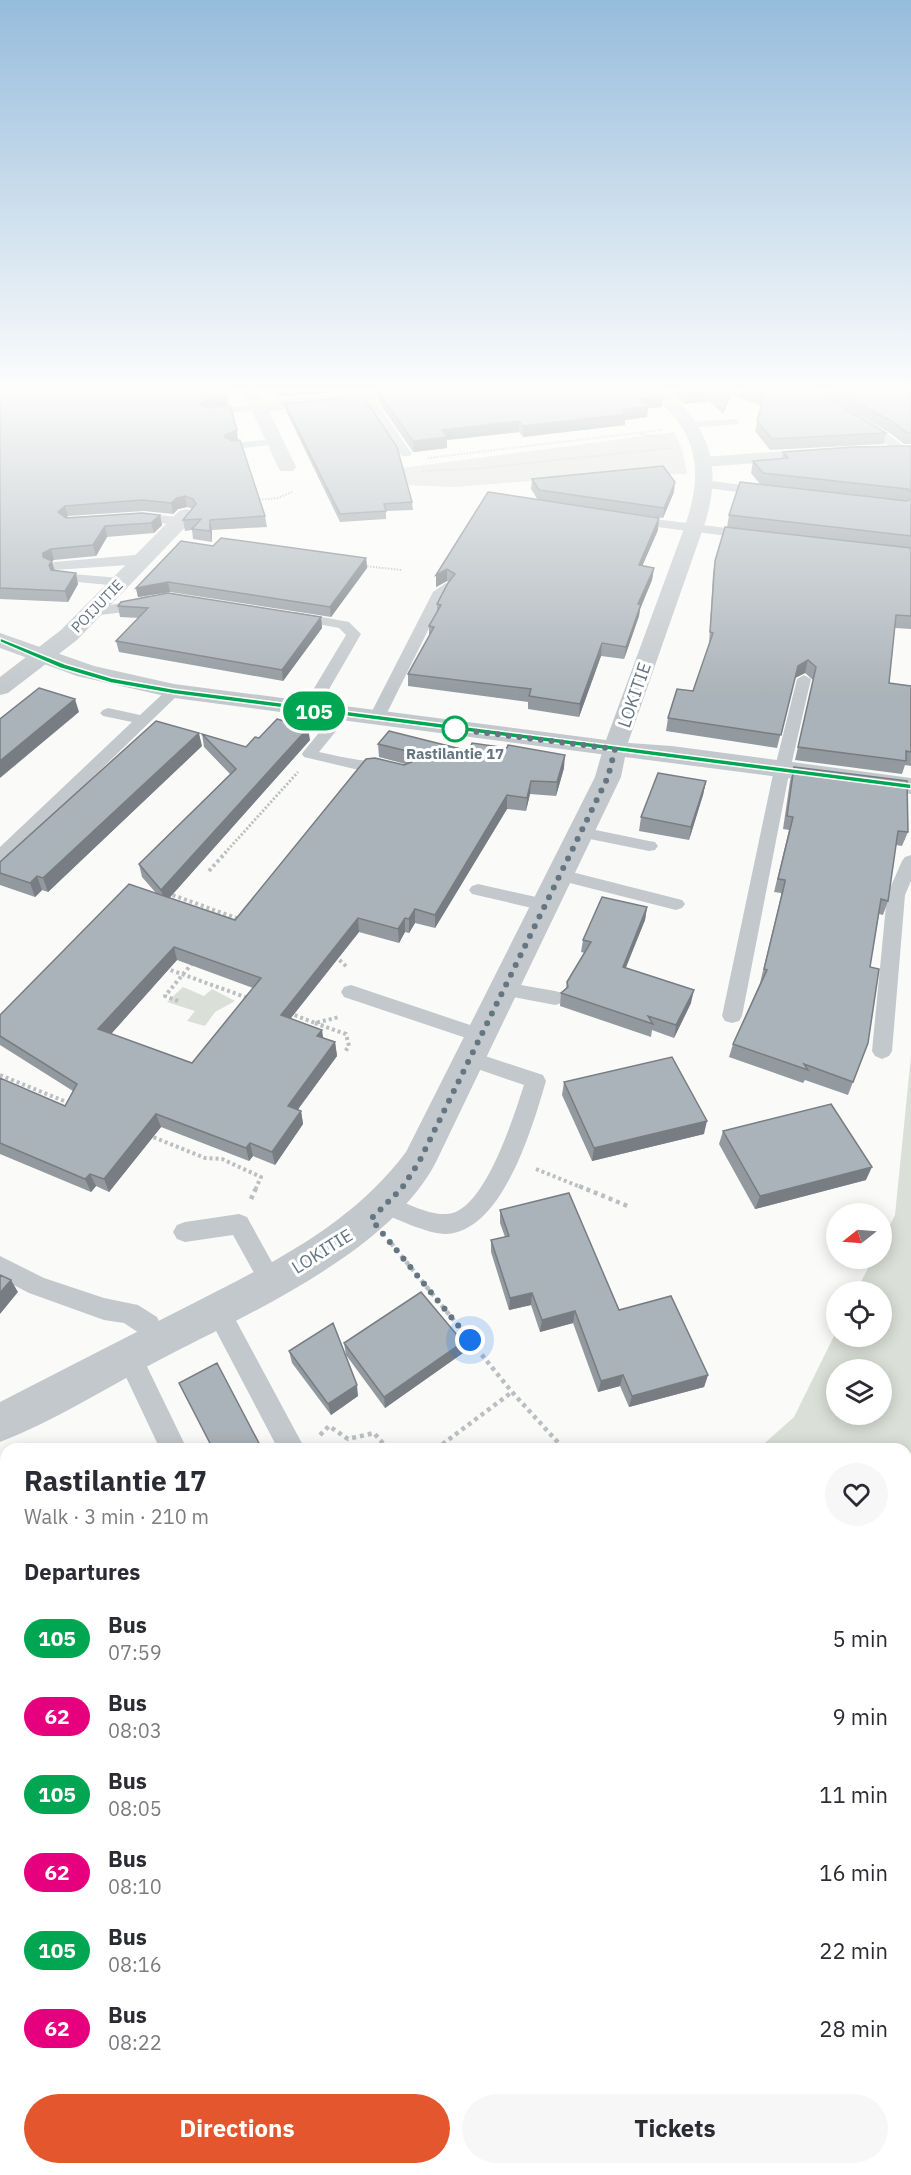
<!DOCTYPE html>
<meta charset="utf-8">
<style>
body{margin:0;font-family:"IBM Plex Sans",sans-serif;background:#f7f7f7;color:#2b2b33;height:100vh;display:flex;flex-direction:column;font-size:22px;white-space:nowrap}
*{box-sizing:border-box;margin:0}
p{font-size:20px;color:#7c7c81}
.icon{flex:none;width:33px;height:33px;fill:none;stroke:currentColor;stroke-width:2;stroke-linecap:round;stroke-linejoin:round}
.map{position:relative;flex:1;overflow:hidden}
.panel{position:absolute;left:0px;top:1443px;width:912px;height:732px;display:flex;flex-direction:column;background:#fff;border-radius:18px 18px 0 0;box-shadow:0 3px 15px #0003}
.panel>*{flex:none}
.badge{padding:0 12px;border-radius:20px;font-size:21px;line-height:39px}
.needle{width:39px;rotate:253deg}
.fabs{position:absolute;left:826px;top:1203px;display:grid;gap:12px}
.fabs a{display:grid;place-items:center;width:66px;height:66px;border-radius:50%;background:#fff;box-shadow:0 3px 15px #0003;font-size:30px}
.you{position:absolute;width:30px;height:30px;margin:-15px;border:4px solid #fff;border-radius:50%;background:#1a73e8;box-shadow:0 0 0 9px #1a73e833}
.map>.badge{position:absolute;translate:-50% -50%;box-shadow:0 0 0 3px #fff}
h2{padding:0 24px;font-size:22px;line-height:54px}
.round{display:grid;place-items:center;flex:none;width:63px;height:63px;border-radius:32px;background:#f7f7f7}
.headline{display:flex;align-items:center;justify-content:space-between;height:102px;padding:0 24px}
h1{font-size:28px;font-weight:700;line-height:45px}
.button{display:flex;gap:12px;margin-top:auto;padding:12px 24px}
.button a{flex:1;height:69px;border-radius:36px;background:#e4572e;color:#fff;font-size:24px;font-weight:700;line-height:69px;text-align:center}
.button a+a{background:#f7f7f7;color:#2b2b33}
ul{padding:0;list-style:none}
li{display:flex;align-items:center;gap:18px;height:78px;padding:0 24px}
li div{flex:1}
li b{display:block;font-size:22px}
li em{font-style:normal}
li .badge{min-width:66px;font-weight:700;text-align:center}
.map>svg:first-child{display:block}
.green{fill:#dadfd7;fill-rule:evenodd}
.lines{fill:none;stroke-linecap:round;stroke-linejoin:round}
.path-far4{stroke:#bbbfc2;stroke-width:2;stroke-dasharray:1.5 1.5;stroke-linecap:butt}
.path-far3{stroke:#bbbfc2;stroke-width:3;stroke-dasharray:2 2;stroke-linecap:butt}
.path-far2{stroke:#bbbfc2;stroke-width:4;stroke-dasharray:3 3;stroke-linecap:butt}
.path-far1{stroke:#bbbfc2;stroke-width:4.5;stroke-dasharray:4 4;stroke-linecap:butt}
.path{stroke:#bbbfc2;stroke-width:6;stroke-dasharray:4.5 4.5;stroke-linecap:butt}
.service{fill:#c3c8cc;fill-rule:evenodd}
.minor{fill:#c3c8cc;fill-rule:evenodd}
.tertiary{fill:#c3c8cc;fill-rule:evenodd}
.wall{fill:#929a9f;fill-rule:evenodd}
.shaded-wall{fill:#777d82}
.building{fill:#aab3b9;stroke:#777d82;stroke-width:1.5;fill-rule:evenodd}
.line{fill:#00a651;stroke:#fff;stroke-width:1.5}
.walk{stroke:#657683;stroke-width:6;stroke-dasharray:0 10.8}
.stop-dot{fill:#fff;stroke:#00a651;stroke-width:3}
.labels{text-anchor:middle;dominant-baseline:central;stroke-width:6;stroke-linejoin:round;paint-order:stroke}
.far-street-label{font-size:15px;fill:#657683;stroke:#fff}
.far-stop-label{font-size:15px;font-weight:bold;fill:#657683;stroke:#fff}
.street-label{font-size:18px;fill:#657683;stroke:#fff}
</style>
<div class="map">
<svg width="911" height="2175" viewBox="0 0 911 2175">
<rect width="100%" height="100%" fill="#fafaf8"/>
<path class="green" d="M674 432 682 449 687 474H617L454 487 351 483 349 475Z
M183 987 204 996 212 989 235 1001 215 1012 205 1026 187 1021 195 1011 167 1002Z
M911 1056V2175H0V2061L6 2053V2169H906V1449H758L794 1417 837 1330V1336H882V1292L856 1291 873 1259 882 1258V1241L895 1215ZM837 1370H882V1414H837Z"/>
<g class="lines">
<path class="path-far4" d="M641 434 667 439
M428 458 662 430
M422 471 472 469 671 448
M256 500 278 498 292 492
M364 566 402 570"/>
<path class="path-far3" d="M225 853 298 772"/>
<path class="path-far2" d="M209 871 226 852
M167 893 239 919
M335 956 347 967
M165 968 248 998
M178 1001 165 996 194 961
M289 1013 315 1023 339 1017
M315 1023 346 1034 349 1046 344 1053
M0 1075 69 1103
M148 1135 205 1158 222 1159 261 1177 256 1188
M536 1169 583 1188"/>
<path class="path-far1" d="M579 1186 630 1207
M251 1199 257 1186
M391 1243 512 1392 564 1449
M320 1435 329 1426 348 1439 374 1433 388 1449
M436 1449 512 1392
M906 1495 911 1494"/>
<path class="path" d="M906 1643 911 1633
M906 2136H911
M691 2175 713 2169"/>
<path class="service" d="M366 392 370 393 412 454 410 456H402L400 454 361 395Z
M258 404 263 407 262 409 208 416 203 413 208 410Z
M734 419 739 422 738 424 690 428 684 425 690 422Z
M860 419 889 435 906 448V452H898L856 424 855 422Z
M275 439 279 440V444L234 449 228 446 234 443Z
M704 480 766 488 772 492 766 496 700 487 698 484Z
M133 513 180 517 186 521 180 525 129 520 127 517Z
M630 516 751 531 757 535 751 539 626 523 624 520Z
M135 555 148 557 150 560 143 564 54 570 47 566 54 562Z
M61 573 120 578 127 582 120 586 56 580 54 577 56 574Z
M446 583 453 587 446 594 384 719 376 724 371 722 368 719 433 592Z
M145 596 150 597 152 600C139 613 111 613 93 616L86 612 88 609 126 602Z
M295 612 349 622 361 634 317 710 309 715 301 710 346 635 339 628 290 619 288 616Z
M804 675 811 679 788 779 742 1016 739 1021 732 1023 725 1021 722 1016 772 779 797 679Z
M174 686 182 691 179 694 6 861 0 863V847L132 722 103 716 100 713 103 710 108 708 140 715 169 688Z
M341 710 349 715 319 752C333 755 346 758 359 760 372 762 387 756 397 767L395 770 389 772 376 769 363 771 304 757 302 754 304 751 336 712Z
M581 827 649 841 655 842 658 846 655 850 649 851 575 836 572 832 575 828Z
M911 855V881L905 895 892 1051 889 1056 882 1059 875 1056 872 1051 887 895 902 861 905 857Z
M560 869 682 900 685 904 682 908 676 910 554 879 551 875 554 871Z
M478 884 545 899 551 901 554 905 551 909 545 911 472 894 469 890 472 886Z
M504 982 555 991 562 993 565 998 562 1003 555 1005 497 994 494 989 497 984Z
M351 985 488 1031 491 1036 488 1041 481 1043 344 997 341 992 344 987Z
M470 1051 543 1075 546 1081C533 1125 503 1232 446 1234 427 1234 395 1218 377 1211L374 1204 377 1197 385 1195C404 1201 426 1215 446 1214 484 1214 514 1115 524 1085L463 1064 460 1059 463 1054Z
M239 1214 247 1217 279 1275 283 1282 279 1289 271 1292 263 1289 233 1235 185 1242 177 1239 173 1232 177 1225 185 1222Z
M0 1256 44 1278 104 1298 138 1305 157 1317 168 1341 165 1349 156 1352 147 1349 139 1333 124 1323 104 1320 29 1293 0 1278Z
M217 1299 226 1302 305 1449H278L205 1310 208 1302Z
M129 1345 138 1348 187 1449H160L116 1356 120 1348Z
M6 1634V1669L0 1672V1637Z"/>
<path class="minor" d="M243 392H259L264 401 354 392H403L395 397 269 411 296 467 293 471H281L278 467Z
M852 446H911V456H852L703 467 697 466 694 462 697 458 703 457Z
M186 509 193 511 196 515 193 519 77 640 8 693 0 695V677L61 630 179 511Z
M615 742 672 746 911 778V794L625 757 621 777 436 1162C388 1255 240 1317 150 1365 101 1391 52 1422 0 1442V1402C61 1371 122 1339 184 1308 266 1266 349 1228 406 1152L595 777 603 749 606 744Z"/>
<path class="tertiary" d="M652 392H669C711 431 722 468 705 523L624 754 615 756 174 698 77 676 0 648V633L94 666 174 684 606 740 686 523C698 487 701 452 677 420 669 410 659 402 652 392Z"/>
</g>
<path class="wall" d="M0 392 228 405 238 440 265 516 267 527 212 530V542L193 539 192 530 185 531 183 520 193 509 187 507 178 509 173 514 144 511 68 516 66 517 160 515 162 525 154 533 107 537 96 556 54 560 51 561 55 571 78 584 68 602 0 599Z
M378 392 662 407 648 408 647 417 625 420V425L523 437 519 432 447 440V448L413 452 378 401Z
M671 392H911V444H904L890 433 826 397 886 433 884 444 770 450 755 431 761 406 731 395 723 414 709 401 684 404Z
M285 404 412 502 413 510 386 511V519L340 522 286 411Z
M911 446V629L895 628 889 683 911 686V766L905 765 902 774 795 760 813 680 805 673 795 678 777 748 666 731 668 718 693 691 709 645 713 573 715 561 727 527 729 515 760 484 751 473 753 461 782 459 783 452Z
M532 479 674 492 663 518 572 505 658 530 642 566 654 568 652 580 640 609 639 616 624 659 601 656 579 717 528 709V702L408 686V674L429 636V626L437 612V604L449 582 447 581 436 587V575L538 500 531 489Z
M213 546 366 558 367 568 331 617 170 592 138 597 136 588Z
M118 606 321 617 322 628 283 681 119 652 116 641 139 618 120 617Z
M202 734 246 747 259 738 310 740 169 898 235 920 405 764 379 757 378 744 469 751 564 768 556 796 530 794 526 811 507 809 435 928 415 923 409 933 405 932 399 943 359 932 291 1018 324 1038 335 1042 337 1056 298 1109 301 1111 303 1124 275 1165 253 1156 249 1161 161 1127 109 1192 96 1186 91 1192 0 1154V1078L65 1106 73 1091 0 1045V1015L156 893 142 877 139 864 230 774 204 747ZM177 960 253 988 192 1063 111 1034Z
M202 746 48 892 42 890 35 897 0 885V862Z
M794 767 908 832 902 846 896 845 888 901 883 915 879 914 870 967 868 1043 848 1095 805 1080 803 1083 729 1057 733 1044 760 983 781 896V893L774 892 789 830 783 829 790 781Z
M706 781 703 795 689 840 639 831 641 817Z
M647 907 645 920 625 968 691 1003 674 1038 652 1030 651 1037 560 1006 561 993 566 988 567 982 585 953 581 952 583 940Z
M564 1082 704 1134 592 1161 562 1095Z
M723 1131 866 1180 755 1209 719 1144Z
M500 1210 619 1310 708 1375 704 1387 629 1407 620 1386 598 1392 573 1323 540 1332 531 1305 509 1310 491 1252V1240L505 1237 500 1223Z
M344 1343 463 1353 385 1408 346 1355Z
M289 1351 358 1396 331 1415 292 1363Z"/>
<path class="shaded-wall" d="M278 392H336L279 397Z
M705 392H711L709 401 684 404 686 394Z
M730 392H731V395L723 414 725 403Z
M227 395 228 405 201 414 199 404 206 398Z
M663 396 662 407 648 408 647 417 625 420V425L523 437V426L641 399Z
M519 421V432L447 440V448L413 452V441L442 430Z
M237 430 238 440 226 447 224 437 226 434Z
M675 482 674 492 663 518 664 508Z
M185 496 187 507 178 509 173 514 171 503 177 498Z
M65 506 68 516 61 523 58 512Z
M160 515 162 525 154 533 151 523Z
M659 518 658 530 637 578 639 565Z
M210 520 212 530V542L210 531Z
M105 526 107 537 96 556 93 545Z
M51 549 54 560 46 564 43 557V553Z
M366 558 367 568 331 617 330 607Z
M52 561 55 572 52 576 49 565Z
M654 568 652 580 640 609 639 616 624 659 626 647 638 604Z
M447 569V581L436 587V575Z
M76 573 78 584 68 602 65 591Z
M168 582 170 592 138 597 136 588Z
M321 617 322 628 283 681 282 670Z
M602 643 601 656 579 717 580 704Z
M808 660 805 673 795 678 777 748 798 666Z
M75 699 79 712 0 778V761Z
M308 728 310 740 165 903 161 890Z
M199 733 202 746 48 892 43 878Z
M565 755 564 768 556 796 557 782Z
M531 781 530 794 526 811 527 798Z
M706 781 703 795 689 840 691 827Z
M507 795V809L435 928V915Z
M37 876 42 890 35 897 30 883Z
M647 907 645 920 621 980 623 967Z
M415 909V923L409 933V919Z
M358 918 359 932 283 1028 281 1015Z
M405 918V932L399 943 398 929Z
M174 947 177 960 103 1043 98 1029Z
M694 990 691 1003 674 1038 676 1025Z
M322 1030 324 1043 317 1036Z
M335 1042 337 1056 291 1119 288 1106Z
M301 1111 303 1124 275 1165 272 1152Z
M156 1114 161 1127 109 1192 104 1179Z
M707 1121 704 1134 592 1161 594 1148Z
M250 1143 253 1156 249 1161 246 1148Z
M872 1167 866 1180 755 1209 760 1196Z
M90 1174 96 1186 91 1192 85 1179Z
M11 1280 18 1292 0 1314V1293Z
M532 1293 531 1305 509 1310 510 1298Z
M575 1311 573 1323 540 1332 542 1320Z
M463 1342V1353L385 1408 384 1397Z
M623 1375 620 1386 598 1392 601 1381Z
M708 1375 704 1387 629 1407 632 1396Z
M357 1385 358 1396 331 1415 328 1404Z"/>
<path class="building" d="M0 392H226L227 395 206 398 199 404 207 408 230 405 237 430 226 434 224 437 232 441 240 440 265 516 210 520V531L192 529 201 519 183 520 196 504 193 499 185 496 177 498 171 503 142 500 65 506 58 512 66 518 142 513 160 515 151 523 105 526 93 545 51 549 43 553V557L52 561 49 565 51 570 76 573 65 591 0 588Z
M378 392H659L663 396 641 399 649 406 622 410 626 414 523 426 519 421 442 430 447 437 413 441Z
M683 392H705L686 394Z
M711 392H730L725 403Z
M751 392H817L886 433 772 439 757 421 764 396Z
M837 392H911V433H907L893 422Z
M363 396 397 447 412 502 384 504 386 511 340 514 285 404Z
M911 446V492L908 489 763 473 753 461 788 458 783 452 855 447Z
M663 466 675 482 664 508 539 490 532 479Z
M740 482 907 501 911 499V536L729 515Z
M488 492 659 518 639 565 654 568 638 604H641L626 647 602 643 580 704 529 696 531 689 408 674 434 627 429 626 441 605 437 604 448 583 455 574 447 569 436 575Z
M725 527 911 548V616L896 615 889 683 911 686V752L906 751V761L798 747 816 667 808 660 798 666 781 735 668 718 677 689 693 691 713 633 710 632 715 561Z
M221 538 366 558 330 607 168 582 136 588 181 541 213 546Z
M168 593 321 617 282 670 116 641 148 608 118 606 121 602Z
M39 688 75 699 0 761V719Z
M277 719 308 728 161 890 139 864 236 769 202 734 246 747 255 737 259 738Z
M156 721 199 733 43 878 37 876 30 883 0 873V862Z
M389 731 469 751 472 743 507 748 508 745 565 755 557 782 531 781 527 798 507 795 435 915 415 909 409 919 405 918 398 929 358 918 281 1015 322 1030 317 1036 335 1042 288 1106 301 1111 272 1152 250 1143 246 1148 156 1114 104 1179 90 1174 85 1179 0 1143V1078L65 1106 77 1084 0 1036V1015L129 884 235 920 366 759 375 758 404 765 412 762 414 756 411 752 378 744ZM174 947 261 978 192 1063 98 1029Z
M794 767 907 781 908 832 898 831 888 901 881 899 870 967 879 969 868 1043 853 1082 804 1064 808 1070 733 1044 767 970 764 969 785 882V880L778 879 793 817 787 816Z
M658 773 706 781 691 827 641 817Z
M602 897 647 907 623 967 694 990 676 1025 648 1016 653 1024 561 993 568 987 567 982 591 942 583 940Z
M672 1057 707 1121 594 1148 564 1082Z
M831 1104 872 1167 760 1196 723 1131Z
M569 1193 619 1310 671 1296 708 1375 632 1396 623 1375 601 1381 575 1311 542 1320 532 1293 510 1298 491 1240 509 1236 500 1210Z
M0 1275 11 1280 0 1293Z
M421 1292 463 1342 384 1397 344 1343Z
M333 1323 357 1385 328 1404 289 1351Z
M217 1363 262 1449H213L179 1383Z
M551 1445 554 1449H545Z
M0 1498 6 1510V1601L0 1589Z
M2 1751 6 1754V1875L0 1872V1754Z"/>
<linearGradient id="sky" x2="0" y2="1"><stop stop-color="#96bcdc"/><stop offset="0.56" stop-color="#fdfdfc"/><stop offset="1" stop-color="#fdfdfc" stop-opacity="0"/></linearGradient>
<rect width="911" height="696" fill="url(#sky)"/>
<path class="line" d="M0 638 65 664 112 678 174 689 911 784V789L174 694 111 683 60 668 0 642Z"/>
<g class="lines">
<path class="walk" d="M455 729 615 749 608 777 419 1162 402 1188 371 1219 470 1340"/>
</g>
<circle class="stop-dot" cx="455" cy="729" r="12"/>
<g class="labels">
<g class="far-street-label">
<text transform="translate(97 606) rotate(-46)">POIJUTIE</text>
</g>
<g class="far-stop-label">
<text x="455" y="753">Rastilantie 17</text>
</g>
<g class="street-label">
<text transform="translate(634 695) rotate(-71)">LOKITIE</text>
<text transform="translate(322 1251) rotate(-32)">LOKITIE</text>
</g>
</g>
</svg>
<div class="fabs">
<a><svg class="needle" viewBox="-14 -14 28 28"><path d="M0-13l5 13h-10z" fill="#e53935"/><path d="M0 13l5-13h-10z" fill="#7c7c81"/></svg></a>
<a><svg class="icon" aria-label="locate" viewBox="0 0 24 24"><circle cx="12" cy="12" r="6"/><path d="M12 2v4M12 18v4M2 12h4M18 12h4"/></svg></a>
<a><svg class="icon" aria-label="layers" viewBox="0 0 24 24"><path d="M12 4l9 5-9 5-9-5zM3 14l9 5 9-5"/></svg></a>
</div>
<div class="you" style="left:470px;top:1340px"></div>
<b class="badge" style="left:314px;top:711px;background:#00a651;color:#fff">105</b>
<section class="panel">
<div class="headline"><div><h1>Rastilantie 17</h1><p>Walk · 3 min · 210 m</p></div><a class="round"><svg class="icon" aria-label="heart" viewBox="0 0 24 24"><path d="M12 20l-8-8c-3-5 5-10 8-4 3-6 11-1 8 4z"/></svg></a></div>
<h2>Departures</h2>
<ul>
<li><span class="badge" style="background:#00a651;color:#fff">105</span><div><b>Bus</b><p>07:59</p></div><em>5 min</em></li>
<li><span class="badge" style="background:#e6007e;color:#fff">62</span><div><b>Bus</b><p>08:03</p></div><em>9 min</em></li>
<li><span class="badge" style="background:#00a651;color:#fff">105</span><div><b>Bus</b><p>08:05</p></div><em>11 min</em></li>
<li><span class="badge" style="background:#e6007e;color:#fff">62</span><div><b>Bus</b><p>08:10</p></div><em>16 min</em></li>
<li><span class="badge" style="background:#00a651;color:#fff">105</span><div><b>Bus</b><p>08:16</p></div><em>22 min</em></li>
<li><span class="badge" style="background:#e6007e;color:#fff">62</span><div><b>Bus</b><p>08:22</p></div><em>28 min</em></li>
</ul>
<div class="button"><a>Directions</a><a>Tickets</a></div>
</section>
</div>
